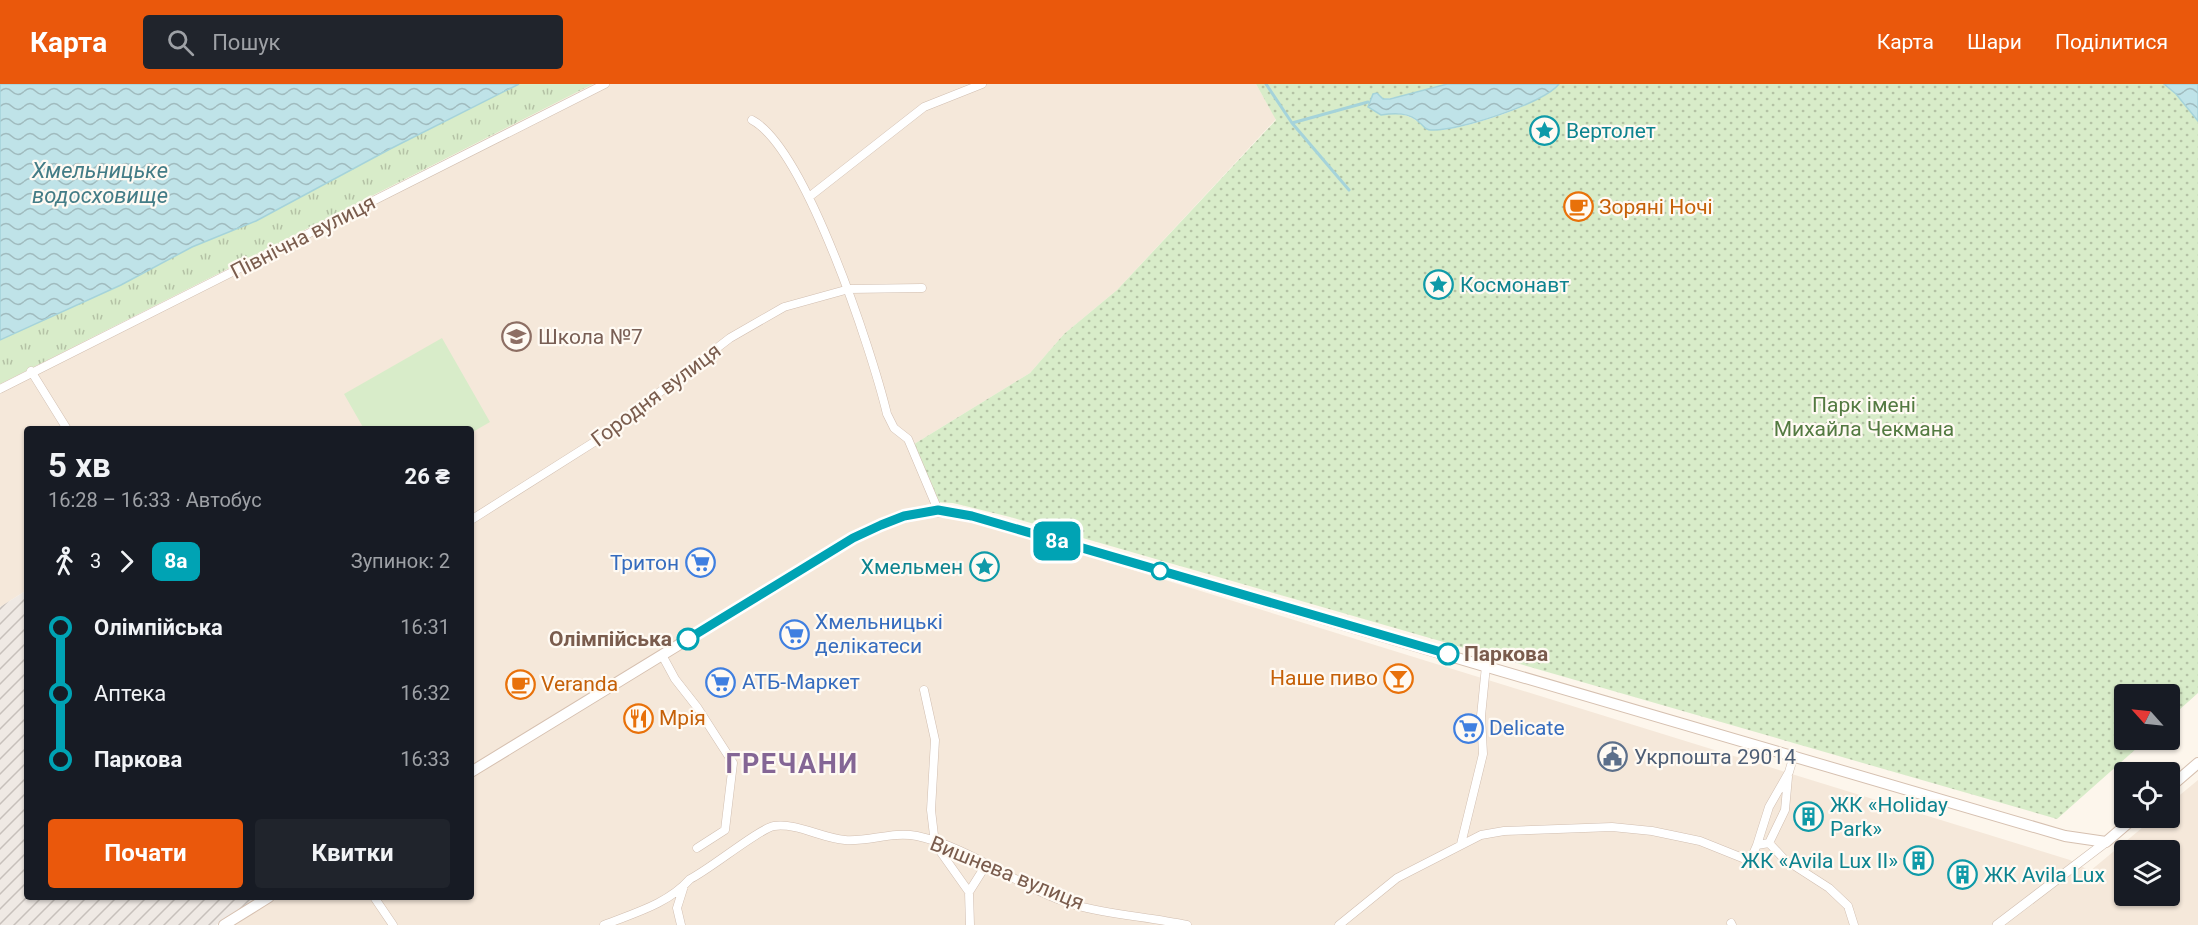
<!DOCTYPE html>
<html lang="uk">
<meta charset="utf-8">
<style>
body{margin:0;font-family:Roboto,sans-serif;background:#20242c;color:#f1f3f6;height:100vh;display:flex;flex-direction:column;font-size:22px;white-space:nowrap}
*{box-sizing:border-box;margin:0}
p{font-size:20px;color:#9ea1a6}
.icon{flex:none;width:33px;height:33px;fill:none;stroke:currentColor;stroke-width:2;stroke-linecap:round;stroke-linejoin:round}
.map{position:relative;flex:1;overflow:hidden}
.details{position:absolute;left:24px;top:342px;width:450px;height:474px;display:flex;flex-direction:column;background:#171b24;border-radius:6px;box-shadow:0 2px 4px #0004}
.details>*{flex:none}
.badge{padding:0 12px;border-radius:9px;font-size:21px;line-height:39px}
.needle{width:39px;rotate:297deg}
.fabs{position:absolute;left:2114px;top:600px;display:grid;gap:12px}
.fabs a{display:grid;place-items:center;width:66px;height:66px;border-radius:6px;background:#171b24;box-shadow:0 2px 4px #0004;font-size:30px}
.map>.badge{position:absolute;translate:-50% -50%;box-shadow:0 0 0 3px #fff}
.legs{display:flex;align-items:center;gap:9px;height:66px;padding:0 24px;font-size:20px}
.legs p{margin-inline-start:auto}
.summary{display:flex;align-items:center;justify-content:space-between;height:102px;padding:0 24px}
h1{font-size:33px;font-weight:700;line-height:45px}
.action{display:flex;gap:12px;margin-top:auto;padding:12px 24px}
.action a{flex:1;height:69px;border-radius:6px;background:#ea580c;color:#fff;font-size:24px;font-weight:700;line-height:69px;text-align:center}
.action a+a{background:#20242c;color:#f1f3f6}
ul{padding:0 24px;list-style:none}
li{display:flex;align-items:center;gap:21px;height:66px;font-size:22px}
li i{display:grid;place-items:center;width:9px;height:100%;margin:0 8px;background:currentColor}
li i::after{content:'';width:15px;height:15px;margin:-8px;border:4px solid;border-radius:50%;background:#171b24}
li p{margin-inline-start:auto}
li:first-child i{background:linear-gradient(#0000 50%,currentColor 0)}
li:last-child i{background:linear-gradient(currentColor 50%,#0000 0)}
header{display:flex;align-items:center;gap:36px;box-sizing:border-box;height:84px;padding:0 30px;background:#ea580c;color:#fff}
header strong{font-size:28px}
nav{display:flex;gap:33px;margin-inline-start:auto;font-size:21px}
.search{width:420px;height:54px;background:#20242c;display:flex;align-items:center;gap:15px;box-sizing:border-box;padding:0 21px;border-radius:6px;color:#9ea1a6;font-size:22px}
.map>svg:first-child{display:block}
.residential{fill:#f5e8da;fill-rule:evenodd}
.industrial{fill:url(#industrial-furrows)}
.grass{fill:url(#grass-tufts)}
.park{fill:url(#park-dots)}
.pitch{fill:#d8ecc9}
.water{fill:url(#water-waves);stroke:#a5d3da;stroke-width:1.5}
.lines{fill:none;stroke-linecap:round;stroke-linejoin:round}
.stream{stroke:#a5d3da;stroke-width:3}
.minor-casing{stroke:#d1beb0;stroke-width:9}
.tertiary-casing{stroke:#d1beb0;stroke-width:10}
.secondary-casing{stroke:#d6c0b0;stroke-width:12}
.minor{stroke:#fff;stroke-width:8}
.tertiary{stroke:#fff;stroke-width:9}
.secondary{stroke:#fff;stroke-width:10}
.line-1-casing{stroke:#fff;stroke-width:14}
.line-1{stroke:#00a3b4;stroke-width:9}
.stop-1-dot{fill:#fff;stroke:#00a3b4;stroke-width:3}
.labels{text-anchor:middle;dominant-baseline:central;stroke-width:4.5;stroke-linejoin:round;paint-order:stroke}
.culture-label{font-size:21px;fill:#0d838f;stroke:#fffaf3;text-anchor:start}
.food-label{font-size:21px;fill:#c56008;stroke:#fffaf3;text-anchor:start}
.street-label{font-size:21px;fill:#7a5c4d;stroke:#fffaf3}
.education-label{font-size:21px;fill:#785e54;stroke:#fffaf3;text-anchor:start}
.park-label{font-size:21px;fill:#537a41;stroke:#fffaf3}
.shop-label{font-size:21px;fill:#366cbe;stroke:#fffaf3;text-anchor:start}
.stop-label{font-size:21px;font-weight:bold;fill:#7a5c4d;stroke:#fffaf3;text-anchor:end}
.service-label{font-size:21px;fill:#4e5e75;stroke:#fffaf3;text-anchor:start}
.water-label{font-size:22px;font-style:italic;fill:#437c86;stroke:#fffaf3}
.district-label{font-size:27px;font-weight:bold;letter-spacing:1.5px;fill:#846695;stroke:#fffaf3}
</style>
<header>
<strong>Карта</strong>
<div class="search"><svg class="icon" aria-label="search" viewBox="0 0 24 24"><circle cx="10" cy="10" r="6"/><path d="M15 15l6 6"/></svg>Пошук</div>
<nav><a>Карта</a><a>Шари</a><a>Поділитися</a></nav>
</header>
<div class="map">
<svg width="2198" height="841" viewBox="0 0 2198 841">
<defs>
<pattern id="industrial-furrows" width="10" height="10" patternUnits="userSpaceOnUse" patternTransform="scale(1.5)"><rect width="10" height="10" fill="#efe9e4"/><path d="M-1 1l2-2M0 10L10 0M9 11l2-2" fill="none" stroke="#c7c0bb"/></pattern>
<pattern id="grass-tufts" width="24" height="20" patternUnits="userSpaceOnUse" patternTransform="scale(1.5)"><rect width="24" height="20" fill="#d8ecc9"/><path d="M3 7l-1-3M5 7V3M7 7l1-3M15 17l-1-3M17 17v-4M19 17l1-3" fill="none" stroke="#b4c2a5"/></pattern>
<pattern id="park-dots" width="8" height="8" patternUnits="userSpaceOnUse" patternTransform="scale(1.5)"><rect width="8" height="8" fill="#d8ecc9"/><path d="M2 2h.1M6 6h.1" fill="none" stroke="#b4c2a5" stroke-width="1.8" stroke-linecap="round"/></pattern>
<pattern id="water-waves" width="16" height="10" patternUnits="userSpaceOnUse" patternTransform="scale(1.5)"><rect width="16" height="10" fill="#bfe3e8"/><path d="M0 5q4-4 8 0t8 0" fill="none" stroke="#a0bbbe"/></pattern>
</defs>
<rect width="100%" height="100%" fill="#fdf6ec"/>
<path class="residential" d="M593 0H1256L1276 35 1117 206 1064 250 1030 289 911 362 935 418 903 428 471 683V345H71L32 282 144 229Z
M25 286 62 345H27V506L0 523V300Z
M938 430 971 436 2070 776 2090 787 2154 734H2169V720L2198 696V841H232L277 813H471V693L855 457 905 436ZM2124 766H2169V812H2124Z"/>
<path class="industrial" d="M27 506V813H261L216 841H0V523Z"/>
<path class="grass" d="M519 0H593L0 300V256L121 201 192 163 256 137 390 65Z"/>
<path class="park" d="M1256 0H1447L1413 11 1383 15 1368 23 1381 31C1394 29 1406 29 1417 37 1423 40 1425 46 1433 46 1458 48 1544 20 1559 0H2164L2176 10 2198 37V609L2169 635V610H2124V656H2146L2057 735 1010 433 953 419 935 418 911 362 1030 289 1064 250 1117 206 1276 36Z"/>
<path class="pitch" d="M442 254 490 338 471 349V345H364L344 310Z
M1954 334 1958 352 1936 358 1931 340Z"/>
<path class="water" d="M0 0H519L390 65 256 137 192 163 121 201 0 256Z
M1447 0H1559C1545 19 1456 48 1431 46 1425 46 1424 42 1420 39 1410 28 1394 29 1381 31L1368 23 1373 10 1377 9 1383 15H1390Z
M2164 0H2198V37L2176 10Z"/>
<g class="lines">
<path class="stream" d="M1266 0 1292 39 1368 18
M1292 39 1349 106"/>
<defs>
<path id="minor" d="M752 36C806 65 872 268 887 330L894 344 908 355 938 426
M809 113 924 23 982 0
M31 287 67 345
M0 305 605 0
M471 436 610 348 621 338 730 254 784 223 849 205 922 204
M662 571 675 595 697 623 733 679 725 746 697 764
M924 606 935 656 931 726 935 760 969 808 970 841
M1769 759 1785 726 1788 693
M1461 760 1483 670 1481 632 1486 582
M1757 761 1769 723 1789 688 1794 671
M969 808 986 781
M374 813 393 841
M1731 839 1732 841
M604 841C634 829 668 820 690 795 709 786 760 744 774 742 798 739 821 754 845 756 869 758 892 747 917 752 972 764 1021 805 1075 821 1110 831 1151 833 1187 841
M681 841 677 824 683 805
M1339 841 1397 794 1481 751 1504 747 1612 743 1652 747 1700 757 1750 777 1757 761 1769 759 1784 775 1829 804 1848 822 1854 841"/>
<path id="tertiary" d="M1997 841 2106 758"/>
<path id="secondary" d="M471 688 853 454C898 433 922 420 972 432L2065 752 2106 758 2134 734
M2169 704 2198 679
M224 841 269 813"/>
</defs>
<use href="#minor" class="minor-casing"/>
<use href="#tertiary" class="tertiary-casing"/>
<use href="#secondary" class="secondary-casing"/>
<use href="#minor" class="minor"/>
<use href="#tertiary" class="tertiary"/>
<use href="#secondary" class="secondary"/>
</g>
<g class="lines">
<defs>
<path id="line-1" d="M688 555 853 454 881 441 904 432 938 426 972 432 1448 570"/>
</defs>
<use href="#line-1" class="line-1-casing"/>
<use href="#line-1" class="line-1"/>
</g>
<defs>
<symbol id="sight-ring" viewBox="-11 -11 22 22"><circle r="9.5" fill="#fffaf3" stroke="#0f9aa8" stroke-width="1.5"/><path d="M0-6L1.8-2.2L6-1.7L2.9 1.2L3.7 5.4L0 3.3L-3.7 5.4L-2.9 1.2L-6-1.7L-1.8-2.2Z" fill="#0f9aa8"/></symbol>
<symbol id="cafe-ring" viewBox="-11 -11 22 22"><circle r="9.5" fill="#fffaf3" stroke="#e8710a" stroke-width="1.5"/><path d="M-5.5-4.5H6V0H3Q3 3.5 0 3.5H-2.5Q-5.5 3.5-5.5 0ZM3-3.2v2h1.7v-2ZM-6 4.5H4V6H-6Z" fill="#e8710a"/></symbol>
<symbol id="school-ring" viewBox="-11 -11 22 22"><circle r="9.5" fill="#fffaf3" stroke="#8d6e63" stroke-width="1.5"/><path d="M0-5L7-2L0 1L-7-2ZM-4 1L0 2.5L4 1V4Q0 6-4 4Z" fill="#8d6e63"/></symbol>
<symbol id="supermarket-ring" viewBox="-11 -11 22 22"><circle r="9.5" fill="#fffaf3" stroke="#3f7fe0" stroke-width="1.5"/><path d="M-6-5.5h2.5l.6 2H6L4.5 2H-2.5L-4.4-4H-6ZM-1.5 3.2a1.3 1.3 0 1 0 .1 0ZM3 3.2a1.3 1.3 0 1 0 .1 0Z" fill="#3f7fe0"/></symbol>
<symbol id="bar-ring" viewBox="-11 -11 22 22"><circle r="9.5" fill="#fffaf3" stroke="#e8710a" stroke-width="1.5"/><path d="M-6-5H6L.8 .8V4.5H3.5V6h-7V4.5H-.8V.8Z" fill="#e8710a"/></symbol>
<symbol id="restaurant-ring" viewBox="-11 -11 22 22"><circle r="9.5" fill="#fffaf3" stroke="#e8710a" stroke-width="1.5"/><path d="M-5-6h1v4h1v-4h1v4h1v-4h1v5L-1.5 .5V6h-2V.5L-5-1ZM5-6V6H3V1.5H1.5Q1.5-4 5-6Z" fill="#e8710a"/></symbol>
<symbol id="civic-ring" viewBox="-11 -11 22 22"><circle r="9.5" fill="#fffaf3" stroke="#5c6f8a" stroke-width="1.5"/><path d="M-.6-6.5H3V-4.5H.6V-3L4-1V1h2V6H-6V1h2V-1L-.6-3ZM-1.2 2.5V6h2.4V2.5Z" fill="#5c6f8a"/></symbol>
<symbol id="building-ring" viewBox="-11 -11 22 22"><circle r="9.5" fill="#fffaf3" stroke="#0f9aa8" stroke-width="1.5"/><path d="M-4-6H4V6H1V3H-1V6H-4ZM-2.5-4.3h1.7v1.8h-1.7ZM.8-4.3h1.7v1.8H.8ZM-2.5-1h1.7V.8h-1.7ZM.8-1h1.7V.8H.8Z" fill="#0f9aa8"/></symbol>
</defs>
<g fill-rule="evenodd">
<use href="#sight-ring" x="1528" y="30" width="33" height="33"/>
<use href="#cafe-ring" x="1562" y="106" width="33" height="33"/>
<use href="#sight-ring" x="1422" y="184" width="33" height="33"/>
<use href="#school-ring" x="500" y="236" width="33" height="33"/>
<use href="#supermarket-ring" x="684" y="462" width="33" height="33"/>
<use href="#sight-ring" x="968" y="466" width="33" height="33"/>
<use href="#supermarket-ring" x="778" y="534" width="33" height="33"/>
<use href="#bar-ring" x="1382" y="578" width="33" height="33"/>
<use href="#supermarket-ring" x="704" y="582" width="33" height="33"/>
<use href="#cafe-ring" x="504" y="584" width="33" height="33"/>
<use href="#restaurant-ring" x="622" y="618" width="33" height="33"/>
<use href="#supermarket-ring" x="1452" y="628" width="33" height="33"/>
<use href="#civic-ring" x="1596" y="656" width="33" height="33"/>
<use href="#building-ring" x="1792" y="716" width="33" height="33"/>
<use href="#building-ring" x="1902" y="760" width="33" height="33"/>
<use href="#building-ring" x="1946" y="774" width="33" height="33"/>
</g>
<g class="stop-1-dot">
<circle cx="1160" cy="487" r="8"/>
<circle cx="688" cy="555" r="10"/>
<circle cx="1448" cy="570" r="10"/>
</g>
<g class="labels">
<g class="culture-label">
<text x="1566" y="47">Вертолет</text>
<text x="1460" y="201">Космонавт</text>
<text x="963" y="483" text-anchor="end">Хмельмен</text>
<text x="1830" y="721">ЖК «Holiday<tspan x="1830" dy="24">Park»</tspan></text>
<text x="1898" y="777" text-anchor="end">ЖК «Avila Lux II»</text>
<text x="1984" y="791">ЖК Avila Lux</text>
</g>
<g class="food-label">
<text x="1599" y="123">Зоряні Ночі</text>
<text x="1378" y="594" text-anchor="end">Наше пиво</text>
<text x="541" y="600">Veranda</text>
<text x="659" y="634">Мрія</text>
</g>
<g class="street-label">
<text transform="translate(303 153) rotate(-27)">Північна вулиця</text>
<text transform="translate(656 311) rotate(-37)">Городня вулиця</text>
<text transform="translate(1007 789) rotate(22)">Вишнева вулиця</text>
</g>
<g class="education-label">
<text x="538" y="253">Школа №7</text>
</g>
<g class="park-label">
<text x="1864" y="321">Парк імені<tspan x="1864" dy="24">Михайла Чекмана</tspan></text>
</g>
<g class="shop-label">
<text x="679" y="479" text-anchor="end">Тритон</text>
<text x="815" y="538">Хмельницькі<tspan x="815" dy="24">делікатеси</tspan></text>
<text x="742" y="598">АТБ-Маркет</text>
<text x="1489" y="644">Delicate</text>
</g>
<g class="stop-label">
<text x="672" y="555">Олiмпiйська</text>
<text x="1464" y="570" text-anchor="start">Паркова</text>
</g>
<g class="service-label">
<text x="1634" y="673">Укрпошта 29014</text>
</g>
<g class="water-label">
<text x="100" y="86">Хмельницьке<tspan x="100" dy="25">водосховище</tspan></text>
</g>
<g class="district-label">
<text x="792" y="680">ГРЕЧАНИ</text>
</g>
</g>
</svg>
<div class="fabs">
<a><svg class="needle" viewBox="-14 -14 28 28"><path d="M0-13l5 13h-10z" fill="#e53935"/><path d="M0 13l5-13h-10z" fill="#9ea1a6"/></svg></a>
<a><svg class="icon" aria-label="locate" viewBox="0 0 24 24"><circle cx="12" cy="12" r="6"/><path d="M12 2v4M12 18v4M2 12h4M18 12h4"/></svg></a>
<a><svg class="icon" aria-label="layers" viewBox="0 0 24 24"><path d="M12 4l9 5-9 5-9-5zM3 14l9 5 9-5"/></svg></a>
</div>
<b class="badge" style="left:1057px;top:457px;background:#00a3b4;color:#fff">8а</b>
<section class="details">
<div class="summary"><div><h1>5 хв</h1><p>16:28 – 16:33 · Автобус</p></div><b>26 ₴</b></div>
<div class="legs"><svg class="icon" aria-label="walk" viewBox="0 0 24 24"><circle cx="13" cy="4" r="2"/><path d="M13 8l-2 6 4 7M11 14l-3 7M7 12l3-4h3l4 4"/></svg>3<svg class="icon" aria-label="forward" viewBox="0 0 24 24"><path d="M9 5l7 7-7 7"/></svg><b class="badge" style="background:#00a3b4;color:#fff">8а</b><p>Зупинок: 2</p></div>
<ul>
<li><i style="color:#00a3b4"></i><b>Олiмпiйська</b><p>16:31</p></li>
<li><i style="color:#00a3b4"></i><span>Аптека</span><p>16:32</p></li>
<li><i style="color:#00a3b4"></i><b>Паркова</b><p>16:33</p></li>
</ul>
<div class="action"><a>Почати</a><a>Квитки</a></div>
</section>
</div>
